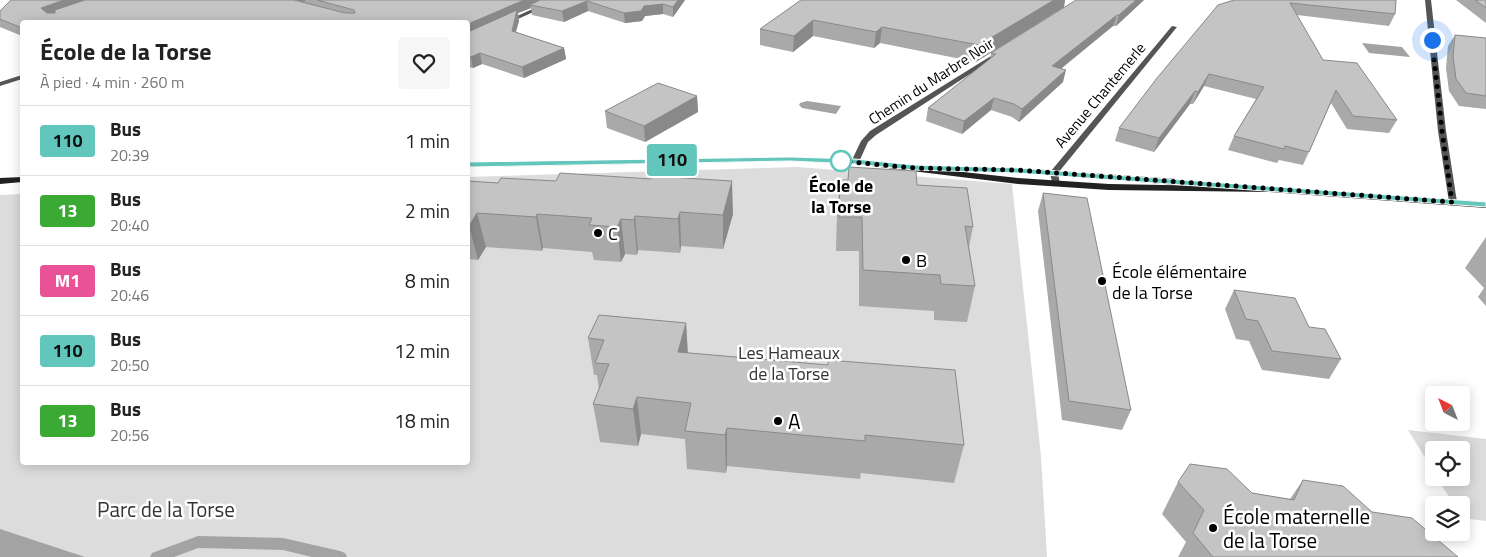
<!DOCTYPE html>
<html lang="fr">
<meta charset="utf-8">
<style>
body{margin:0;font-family:"Titillium Web",sans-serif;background:#f6f6f6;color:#222;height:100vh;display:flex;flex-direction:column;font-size:19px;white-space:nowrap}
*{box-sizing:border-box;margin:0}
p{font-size:16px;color:#767676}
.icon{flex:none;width:28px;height:28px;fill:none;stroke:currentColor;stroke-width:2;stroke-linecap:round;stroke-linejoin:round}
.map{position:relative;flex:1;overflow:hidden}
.panel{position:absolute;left:20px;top:20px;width:450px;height:445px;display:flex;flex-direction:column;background:#fff;border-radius:5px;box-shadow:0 2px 12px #0003}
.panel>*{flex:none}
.badge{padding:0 10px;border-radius:4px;font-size:18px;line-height:32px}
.needle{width:32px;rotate:318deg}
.controls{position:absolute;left:1425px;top:386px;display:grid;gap:10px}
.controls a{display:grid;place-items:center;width:45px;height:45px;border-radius:5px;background:#fff;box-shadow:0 2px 12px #0003;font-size:25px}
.you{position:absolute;width:25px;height:25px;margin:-12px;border:4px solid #fff;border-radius:50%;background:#1a73e8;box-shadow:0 0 0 8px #1a73e833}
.map>.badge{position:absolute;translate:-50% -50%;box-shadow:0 0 0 2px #fff}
.round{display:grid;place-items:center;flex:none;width:52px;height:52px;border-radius:5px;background:#f6f6f6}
.head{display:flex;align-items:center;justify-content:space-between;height:85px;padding:0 20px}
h1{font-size:24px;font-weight:700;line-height:38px}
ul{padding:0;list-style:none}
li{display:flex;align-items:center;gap:15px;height:70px;padding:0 20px;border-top:1px solid #e0e0e0}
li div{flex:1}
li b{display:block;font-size:19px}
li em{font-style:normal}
li .badge{min-width:55px;font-weight:700;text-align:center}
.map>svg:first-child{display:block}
.green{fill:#dcdcdc}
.water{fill:#a3a3a3}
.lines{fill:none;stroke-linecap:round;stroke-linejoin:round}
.stream{fill:#a3a3a3;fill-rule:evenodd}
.street{fill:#555;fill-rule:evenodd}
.secondary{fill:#222;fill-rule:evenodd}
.wall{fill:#a9a9a9}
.shaded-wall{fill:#898989}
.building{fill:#c4c4c4;stroke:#898989}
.line{fill:#62c6bc;stroke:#fff}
.walk{stroke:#000;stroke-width:5;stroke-dasharray:0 9}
.stop-dot{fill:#fff;stroke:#62c6bc;stroke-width:2.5}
.poi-dot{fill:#000;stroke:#fff;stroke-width:2}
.labels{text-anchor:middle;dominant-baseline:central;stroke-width:5;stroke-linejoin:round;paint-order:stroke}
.far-street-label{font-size:15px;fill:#000;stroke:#fff}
.stop-label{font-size:18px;font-weight:bold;fill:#000;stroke:#fff}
.poi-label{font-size:18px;fill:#000;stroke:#fff;text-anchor:start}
.park-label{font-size:18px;fill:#333;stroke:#fff}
.near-poi-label{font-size:21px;fill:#000;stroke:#fff;text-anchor:start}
.near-park-label{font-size:21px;fill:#333;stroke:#fff}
</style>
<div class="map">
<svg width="1486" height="557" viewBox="0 0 1486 557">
<rect width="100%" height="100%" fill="#fff"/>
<path class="green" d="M798 167 1012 184 1041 456 1047 557H0V195L22 194V462H468V177Z
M1408 430 1486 439V521L1462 518 1461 505H1454L1437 478H1461V450H1434V472Z"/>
<path class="water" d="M1362 43 1402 47 1410 57 1369 53Z
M807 101 841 106 836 114 802 108 799 105 800 103Z
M0 529 85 557H0Z"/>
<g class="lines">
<path class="stream" d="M198 536 283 538 340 551 345 553 347 557H312L283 550 198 548 174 557H150L152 553Z"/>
<path class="street" d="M552 0H560L509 23 504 22Z
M1425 0H1431L1446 131 1457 202 1453 205 1449 202 1438 131Z
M1172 26 1177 27 1058 173 1060 184 1059 186H1053L1050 173 1051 171Z
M999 51 1004 52 876 135 868 142 858 164H852L851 162 861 141 870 131Z
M22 75V79L0 86V82Z"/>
<path class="secondary" d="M791 157 855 160 1018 178 1109 184 1275 187 1486 202V208L1270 192 1109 190 1018 184 855 164 791 161 468 167V163Z
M968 167 1017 168 1176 179 1180 182 1176 185 1017 172 971 171H968Z
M22 177V182L0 184V178Z"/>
</g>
<path class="wall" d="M11 0H685L673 17 663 14 645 16 642 21 625 23 588 11 564 22 532 15 531 8 518 13 519 21 516 32 564 48 566 59 524 78 482 64 473 68 468 67V22H22V36L0 27V11Z
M801 0H1065L1064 7 976 62 880 43 874 48 813 36 793 52 760 45V29Z
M1144 0 1116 26H1113L1061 69 1063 82 1019 122 1012 117 991 110 962 134 926 121 928 108 990 59 991 53Z
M1396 0 1395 14 1389 26 1297 15 1323 60 1397 120 1389 133 1347 129 1331 103 1303 165 1279 160 1277 163 1228 150 1234 136 1256 99 1204 86 1193 104H1190L1154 152 1115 141 1119 128 1218 5Z
M1456 0H1486V23Z
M1455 35 1486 38V109L1459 106 1449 91 1446 68 1448 46Z
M697 96 698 112 645 142 607 128 605 111Z
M849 167 917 185 973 227 969 247 975 286 967 322 934 320V311L859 306V251H836L837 213 840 180H848Z
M468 181 733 214 723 249 681 246 680 253 638 250 637 255 625 254 621 262 594 260 592 252 543 248 542 251 486 247 478 260 468 259Z
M1043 193 1131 410 1122 430 1062 420 1038 211Z
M1486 237V306L1478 297 1484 288 1465 268Z
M1234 290 1309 327 1341 359 1329 379 1262 370 1249 341 1236 339 1225 309Z
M686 323 688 353 964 445 954 483 861 473 860 479 727 466 726 473 687 469 685 439 641 434 638 446 600 442 593 404 599 390 597 375H594L588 338Z
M1303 480 1372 512 1458 557H1178L1186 542 1162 514 1178 482 1290 499Z"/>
<path class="shaded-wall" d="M64 0H99L46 18 41 8Z
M296 0H305L306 1 297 3Z
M524 0H548L530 5 531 8 518 13 519 21 513 41 468 36V24Z
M678 0H685L673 17V7Z
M1054 0H1065L1064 7 976 62 979 45Z
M1136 0H1144L1116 26 1119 15Z
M587 1 588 11 564 22 562 11Z
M663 4V14L645 16 642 21 625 23 624 13 644 6Z
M1117 15 1113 26 1049 78 1052 66Z
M813 20V36L793 52 794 36Z
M882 27 880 43 874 48 876 32Z
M564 48 566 59 524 78 522 67Z
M480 53 482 64 473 68 471 57Z
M1066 70 1063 82 1019 122 1022 109Z
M1209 74 1204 86 1193 104 1198 92Z
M1195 91 1190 104 1154 152 1159 138Z
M697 96 698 112 645 142 644 126Z
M994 98 991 110 962 134 964 121Z
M732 181 733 214 723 249V215Z
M680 212 681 246 680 253 678 219Z
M477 213 486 247 478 260 469 226Z
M537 214 543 248 542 251 536 217Z
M635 216 638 250 637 255 634 220Z
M621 219 625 254 621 262 617 227Z
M686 323 688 360 678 352Z
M637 397 641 434 638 446 633 409Z
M727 428V466L726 473 725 435Z"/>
<path class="building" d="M11 0H64L41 8 47 13H55V10L85 0H294L345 13H355L354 10 317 0H524L468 24V22H22V28L0 19V11Z
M540 0H678L673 7 663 4 644 6 641 11 624 13 587 1 562 11 530 5Z
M801 0H1054L979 45 882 27 876 32 813 20 794 36 760 29Z
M1076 0H1136L1119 15H1117L1052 66 1066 70 1022 109 1014 104 994 98 964 121 928 108 996 54 991 53Z
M1234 0H1396L1395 14 1290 3 1323 60 1357 63 1397 120 1353 116 1336 90 1309 152 1285 146 1284 149 1234 136 1264 87 1209 74 1198 92 1195 91 1159 138 1119 128 1157 78 1218 5Z
M1475 0H1486V8Z
M517 10 512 31 564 48 522 67 480 53 471 57 468 56V32Z
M1455 35 1486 38V96L1466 93 1456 79 1453 56Z
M658 83 697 96 644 126 605 111Z
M849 167 916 171 917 185 967 188 973 227 965 226 975 286 941 284 940 275 863 270 862 217H839L840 180H848Z
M560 173 651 179 652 176 732 181 723 215 680 212 678 219 635 216 634 220 621 219 617 227 589 225 592 218 537 214 536 217 477 213 469 226H468V181L498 183 501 178 556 181Z
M1043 193 1087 198 1131 410 1069 401Z
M1234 290 1295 298 1309 327 1325 329 1341 359 1272 351 1258 321 1246 319Z
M599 315 686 323 678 352 828 365V360L955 370 964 445 865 435V441L727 428 725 435 685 431 691 403 637 397 633 409 593 404 609 364 595 363 604 340 588 338Z
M1190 464 1227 469 1252 493 1294 500 1303 480 1343 486 1372 512 1412 518 1458 557H1213L1193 533 1204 510 1178 482Z"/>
<path class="line" d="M790 157 855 159 914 165 1017 168 1486 202V207L1017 173 914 170 855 164 790 161 468 167 463 165 468 162Z"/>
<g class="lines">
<path class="walk" d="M841 161 914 168 1017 170 1452 202 1442 131 1432 40"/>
</g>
<circle class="stop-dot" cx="841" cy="161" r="10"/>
<g class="poi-dot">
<circle cx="598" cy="233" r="5"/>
<circle cx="906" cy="260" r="5"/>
<circle cx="1102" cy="281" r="5"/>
<circle cx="778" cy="421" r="5"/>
<circle cx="1213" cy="528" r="5"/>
</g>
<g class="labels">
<g class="far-street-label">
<text transform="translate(931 81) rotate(-33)">Chemin du Marbre Noir</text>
<text transform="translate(1100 95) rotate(-50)">Avenue Chantemerle</text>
</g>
<g class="stop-label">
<text x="841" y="185">École de<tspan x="841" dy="21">la Torse</tspan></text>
</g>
<g class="poi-label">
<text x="608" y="233">C</text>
<text x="916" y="260">B</text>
<text x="1112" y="271">École élémentaire<tspan x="1112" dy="21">de la Torse</tspan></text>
</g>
<g class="park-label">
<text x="789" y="352">Les Hameaux<tspan x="789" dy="21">de la Torse</tspan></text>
</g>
<g class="near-poi-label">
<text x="788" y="421">A</text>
<text x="1223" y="516">École maternelle<tspan x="1223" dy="24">de la Torse</tspan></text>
</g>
<g class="near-park-label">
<text x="166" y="509">Parc de la Torse</text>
</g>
</g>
</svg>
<div class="controls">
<a><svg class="needle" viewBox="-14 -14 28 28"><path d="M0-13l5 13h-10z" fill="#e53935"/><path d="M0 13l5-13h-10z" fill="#767676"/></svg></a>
<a><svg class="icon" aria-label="locate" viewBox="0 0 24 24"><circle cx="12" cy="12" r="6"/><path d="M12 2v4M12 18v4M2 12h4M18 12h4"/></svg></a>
<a><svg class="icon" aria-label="layers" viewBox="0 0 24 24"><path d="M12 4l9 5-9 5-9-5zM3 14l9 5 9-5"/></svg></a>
</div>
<div class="you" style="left:1432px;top:40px"></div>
<b class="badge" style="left:672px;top:160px;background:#62c6bc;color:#111">110</b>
<section class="panel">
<div class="head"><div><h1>École de la Torse</h1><p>À pied · 4 min · 260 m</p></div><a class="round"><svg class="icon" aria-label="heart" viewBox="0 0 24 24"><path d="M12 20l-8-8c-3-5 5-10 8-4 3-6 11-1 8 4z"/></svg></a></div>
<ul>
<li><span class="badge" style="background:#62c6bc;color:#111">110</span><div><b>Bus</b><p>20:39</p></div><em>1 min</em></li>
<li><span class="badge" style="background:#3aaa35;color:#fff">13</span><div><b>Bus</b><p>20:40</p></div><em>2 min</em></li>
<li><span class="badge" style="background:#ea5297;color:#fff">M1</span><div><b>Bus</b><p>20:46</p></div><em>8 min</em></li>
<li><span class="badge" style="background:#62c6bc;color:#111">110</span><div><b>Bus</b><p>20:50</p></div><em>12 min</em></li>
<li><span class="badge" style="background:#3aaa35;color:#fff">13</span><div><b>Bus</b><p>20:56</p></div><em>18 min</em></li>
</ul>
</section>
</div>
